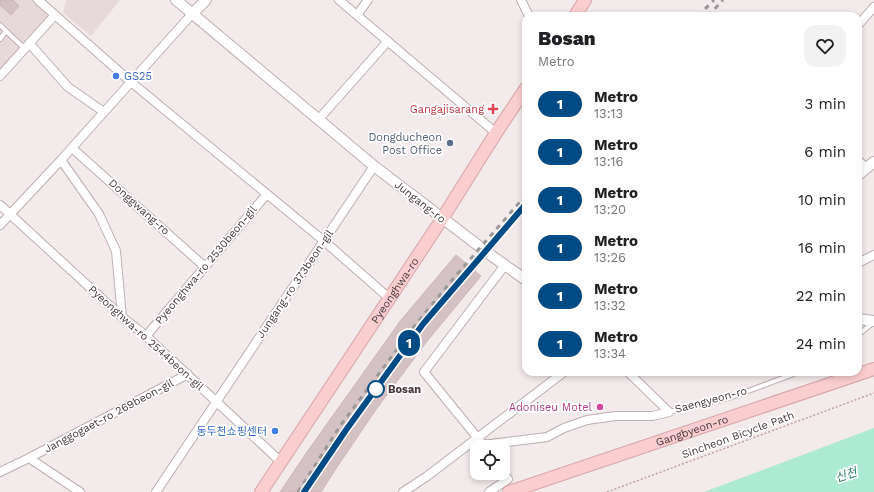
<!DOCTYPE html>
<meta charset="utf-8">
<style>
body{margin:0;font-family:"Work Sans","Noto Sans KR",sans-serif;background:#f2f2f2;color:#202124;height:100vh;display:flex;flex-direction:column;font-size:15px;white-space:nowrap}
*{box-sizing:border-box;margin:0}
p{font-size:13px;color:#757577}
.icon{flex:none;width:22px;height:22px;fill:none;stroke:currentColor;stroke-width:2;stroke-linecap:round;stroke-linejoin:round}
.map{position:relative;flex:1;overflow:hidden}
.details{position:absolute;left:522px;top:12px;width:340px;height:364px;display:flex;flex-direction:column;background:#fff;border-radius:12px;box-shadow:0 2px 6px #0003}
.details>*{flex:none}
.badge{padding:0 8px;border-radius:13px;font-size:14px;line-height:26px}
.buttons{position:absolute;left:470px;top:440px;display:grid;gap:8px}
.buttons a{display:grid;place-items:center;width:40px;height:40px;border-radius:8px;background:#fff;box-shadow:0 2px 6px #0003;font-size:20px}
.map>.badge{position:absolute;translate:-50% -50%;box-shadow:0 0 0 2px #fff}
.round{display:grid;place-items:center;flex:none;width:42px;height:42px;border-radius:12px;background:#f2f2f2}
.head{display:flex;align-items:center;justify-content:space-between;height:68px;padding:0 16px}
h1{font-size:19px;font-weight:800;line-height:30px}
ul{padding:0;list-style:none}
li{display:flex;align-items:center;gap:12px;height:48px;padding:0 16px}
li div{flex:1}
li b{display:block;font-size:15px}
li em{font-style:normal}
li .badge{min-width:44px;font-weight:700;text-align:center}
.map>svg:first-child{display:block}
.residential{fill:#e7d9da}
.water{fill:#adead3}
.building{fill:#d4c1c4;stroke:#ceb5b9}
.lines{fill:none;stroke-linecap:round;stroke-linejoin:round}
.service-casing{stroke:#beaeb0;stroke-width:6}
.minor-casing{stroke:#beaeb0;stroke-width:10}
.tertiary-casing{stroke:#beaeb0;stroke-width:12}
.secondary-casing{stroke:#d5a3a5;stroke-width:14}
.path{stroke:#bfa0a4;stroke-width:1.5;stroke-dasharray:2 2;stroke-linecap:butt}
.service{stroke:#fff;stroke-width:4}
.minor{stroke:#fff;stroke-width:8}
.tertiary{stroke:#fff;stroke-width:10}
.secondary{stroke:#facecf;stroke-width:12}
.rail{stroke:#989898;stroke-width:3;stroke-dasharray:5 5;stroke-linecap:butt}
.line-casing{stroke:#fff;stroke-width:9}
.line{stroke:#004a85;stroke-width:6}
.shop-dot{fill:#3f7fe0;stroke:#fff;stroke-width:1.5}
.health-dot{fill:#e0444e;stroke:#fff;stroke-width:1.5}
.service-dot{fill:#5c6f8a;stroke:#fff;stroke-width:1.5}
.stop-dot{fill:#fff;stroke:#004a85;stroke-width:2}
.hotel-dot{fill:#d1479c;stroke:#fff;stroke-width:1.5}
.labels{text-anchor:middle;dominant-baseline:central;stroke-width:3.5;stroke-linejoin:round;paint-order:stroke}
.shop-label{font-size:11px;fill:#366cbe;stroke:#fff;text-anchor:start}
.health-label{font-size:11px;fill:#be3a42;stroke:#fff;text-anchor:end}
.service-label{font-size:11px;fill:#4e5e75;stroke:#fff;text-anchor:end}
.street-label{font-size:11px;fill:#47393b;stroke:#fff}
.stop-label{font-size:11px;font-weight:bold;fill:#47393b;stroke:#fff;text-anchor:start}
.hotel-label{font-size:11px;fill:#b23c85;stroke:#fff;text-anchor:end}
.water-label{font-size:12px;font-style:italic;fill:#318366;stroke:#fff}
</style>
<div class="map">
<svg width="874" height="492" viewBox="0 0 874 492">
<rect width="100%" height="100%" fill="#f3eaeb"/>
<path class="residential" d="M0 0H34L52 15 0 72Z
M66 0H120L91 36 63 13Z"/>
<path class="water" d="M874 428V492H704Z"/>
<path class="building" d="M0 0H13L19 6 11 15 0 5Z
M456 255 481 276 428 340 377 408 335 470 321 492H280L307 452 401 320Z"/>
<g class="lines">
<defs>
<path id="service" d="M0 25 6 31
M0 39 6 31 25 49
M858 335 874 322
M669 412 732 397 799 372"/>
<path id="minor" d="M38 0 131 82 324 241 389 298
M339 0 496 133
M521 0 529 16
M357 15 368 0
M858 25 874 7
M30 44 68 87 104 112
M0 76 55 15
M318 120 388 41
M72 148 205 267
M61 160 99 214 116 251 122 317
M858 160 866 168
M0 205 122 317 146 336 281 462
M0 225 61 160 192 14
M858 263 874 255
M146 336 267 194
M628 372 669 412
M483 445 547 437 564 428 587 420 616 416H653L669 412
M485 447 424 372 505 265
M29 458 80 492
M0 472 29 458 188 374
M156 492 374 166
M403 492 426 477 564 372
M489 492 508 479 503 472"/>
<path id="tertiary" d="M176 0 374 166 492 256 526 280
M192 14 206 0
M858 175 874 162
M858 319 874 321"/>
<g id="secondary">
<path d="M575 16 585 0"/>
<path id="s1" d="M261 492 442 219 496 133 526 88"/>
<path id="s2" d="M509 492 874 369"/>
</g>
</defs>
<use href="#service" class="service-casing"/>
<use href="#minor" class="minor-casing"/>
<use href="#tertiary" class="tertiary-casing"/>
<use href="#secondary" class="secondary-casing"/>
<path class="path" d="M607 492 874 393"/>
<use href="#service" class="service"/>
<use href="#minor" class="minor"/>
<use href="#tertiary" class="tertiary"/>
<use href="#secondary" class="secondary"/>
<path class="rail" d="M698 16 714 0
M708 16 723 0
M431 315 526 204
M318 470 346 430 406 347
M298 492 340 426 416 324 453 279 526 195"/>
</g>
<g class="lines">
<defs>
<path id="line" d="M304 492 346 430 423 324 526 204"/>
</defs>
<use href="#line" class="line-casing"/>
<use href="#line" class="line"/>
</g>
<g class="shop-dot">
<circle cx="116" cy="76" r="4"/>
<circle cx="275" cy="431" r="4"/>
</g>
<path class="health-dot" d="M491 103h4v4h4v4h-4v4h-4v-4h-4v-4h4z"/>
<circle class="service-dot" cx="450" cy="143" r="4"/>
<circle class="stop-dot" cx="376" cy="389" r="8"/>
<circle class="hotel-dot" cx="600" cy="407" r="4"/>
<g class="labels">
<g class="shop-label">
<text x="124" y="76">GS25</text>
<text x="267" y="431" text-anchor="end">동두천쇼핑센터</text>
</g>
<g class="health-label">
<text x="484" y="109">Gangajisarang</text>
</g>
<g class="service-label">
<text x="442" y="137">Dongducheon<tspan x="442" dy="13">Post Office</tspan></text>
</g>
<g class="street-label">
<text transform="translate(420 202) rotate(38)">Jungang-ro</text>
<text transform="translate(139 207) rotate(42)">Donggwang-ro</text>
<text transform="translate(206 265) rotate(-50)">Pyeonghwa-ro 2530beon-gil</text>
<text transform="translate(295 284) rotate(-56)">Jungang-ro 373beon-gil</text>
<text stroke="none"><textPath href="#s1" startOffset="242">Pyeonghwa-ro</textPath></text>
<text transform="translate(146 338) rotate(42)">Pyeonghwa-ro 2544beon-gil</text>
<text transform="translate(711 400) rotate(-15)">Saengyeon-ro</text>
<text transform="translate(109 416) rotate(-28)">Janggogaet-ro 269beon-gil</text>
<text stroke="none"><textPath href="#s2" startOffset="193">Gangbyeon-ro</textPath></text>
<text transform="translate(738 435) rotate(-20)">Sincheon Bicycle Path</text>
</g>
<g class="stop-label">
<text x="388" y="389">Bosan</text>
</g>
<g class="hotel-label">
<text x="592" y="407">Adoniseu Motel</text>
</g>
<g class="water-label">
<text transform="translate(846 475) rotate(-18)">신천</text>
</g>
</g>
</svg>
<div class="buttons">
<a><svg class="icon" aria-label="locate" viewBox="0 0 24 24"><circle cx="12" cy="12" r="6"/><path d="M12 2v4M12 18v4M2 12h4M18 12h4"/></svg></a>
</div>
<b class="badge" style="left:409px;top:343px;background:#004a85;color:#fff">1</b>
<section class="details">
<div class="head"><div><h1>Bosan</h1><p>Metro</p></div><a class="round"><svg class="icon" aria-label="heart" viewBox="0 0 24 24"><path d="M12 20l-8-8c-3-5 5-10 8-4 3-6 11-1 8 4z"/></svg></a></div>
<ul>
<li><span class="badge" style="background:#004a85;color:#fff">1</span><div><b>Metro</b><p>13:13</p></div><em>3 min</em></li>
<li><span class="badge" style="background:#004a85;color:#fff">1</span><div><b>Metro</b><p>13:16</p></div><em>6 min</em></li>
<li><span class="badge" style="background:#004a85;color:#fff">1</span><div><b>Metro</b><p>13:20</p></div><em>10 min</em></li>
<li><span class="badge" style="background:#004a85;color:#fff">1</span><div><b>Metro</b><p>13:26</p></div><em>16 min</em></li>
<li><span class="badge" style="background:#004a85;color:#fff">1</span><div><b>Metro</b><p>13:32</p></div><em>22 min</em></li>
<li><span class="badge" style="background:#004a85;color:#fff">1</span><div><b>Metro</b><p>13:34</p></div><em>24 min</em></li>
</ul>
</section>
</div>
